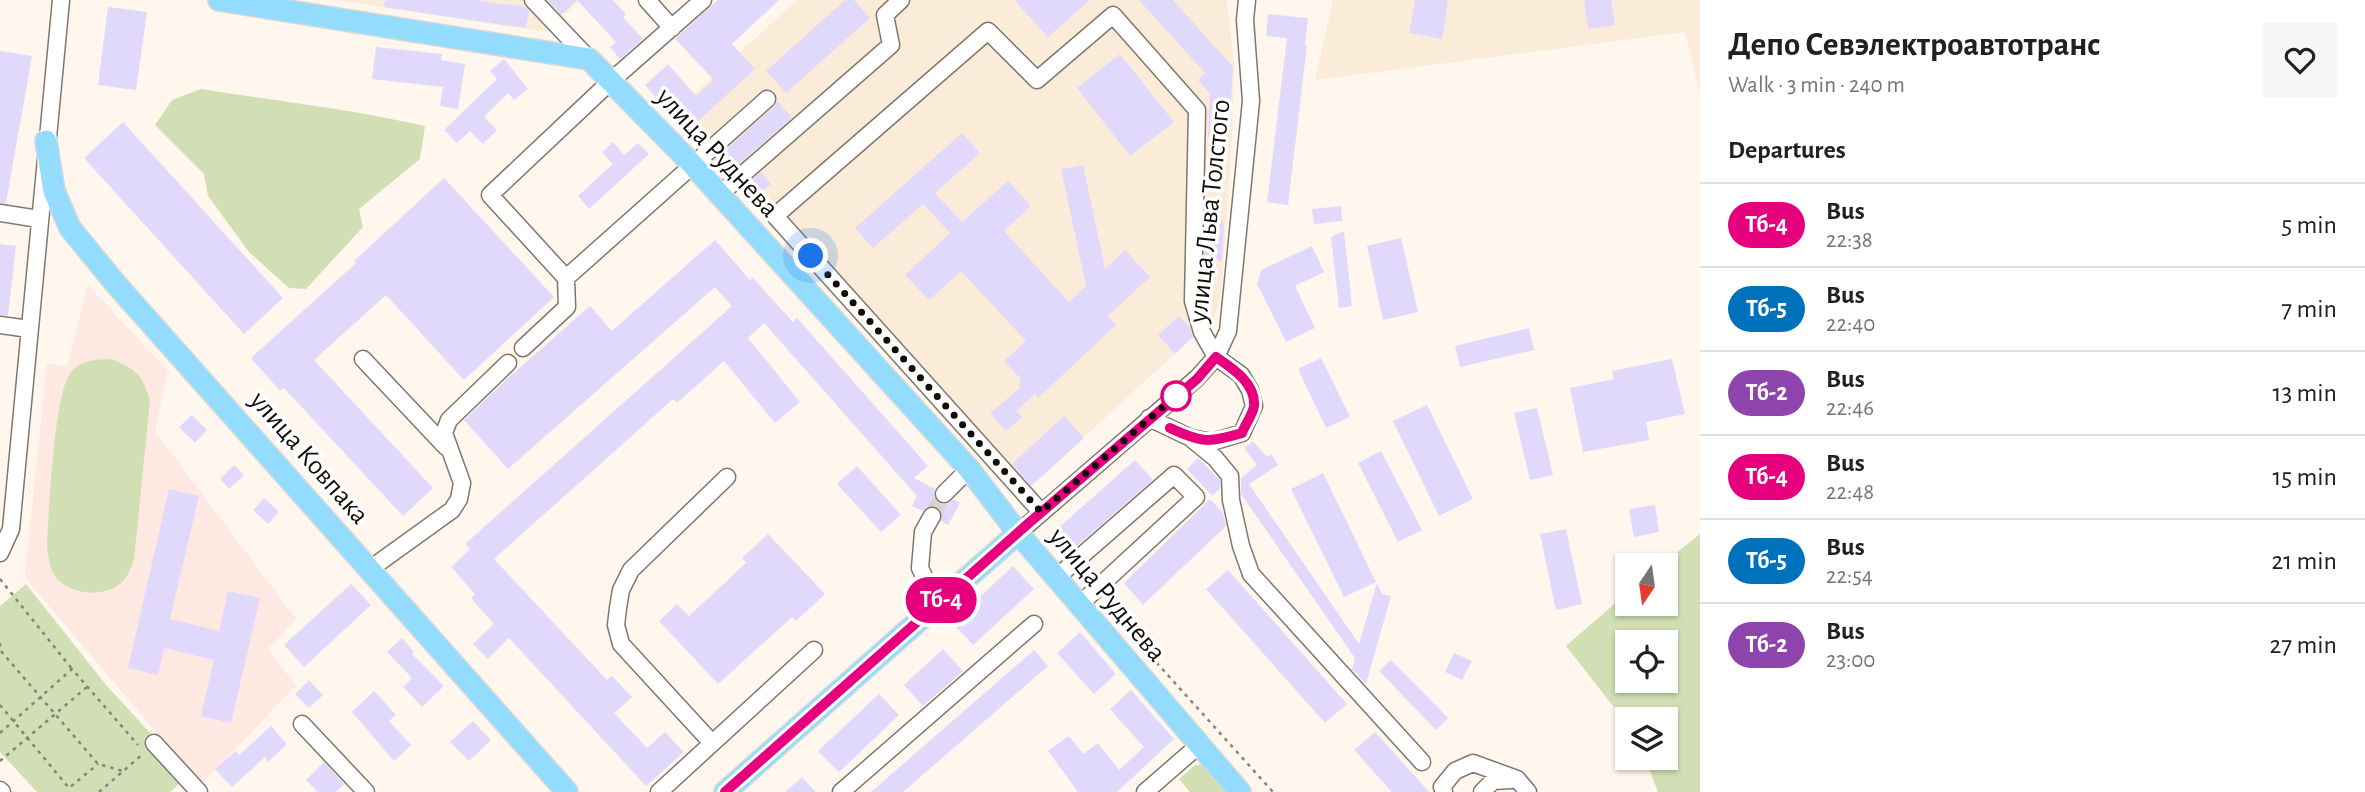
<!DOCTYPE html>
<meta charset="utf-8">
<style>
body{margin:0;font-family:"Alegreya Sans",sans-serif;background:#f6f6f6;color:#202124;height:100vh;display:flex;flex-direction:column;font-size:26px;white-space:nowrap}
*{box-sizing:border-box;margin:0}
p{font-size:23px;color:#757577}
.icon{flex:none;width:38px;height:38px;fill:none;stroke:currentColor;stroke-width:2;stroke-linecap:round;stroke-linejoin:round}
.map{position:relative;flex:1;overflow:hidden}
.panel{display:flex;flex-direction:column;background:#fff;width:665px}
.panel>*{flex:none}
.badge{padding:0 14px;border-radius:23px;font-size:24px;line-height:46px}
.needle{width:46px;rotate:193deg}
.controls{position:absolute;left:1615px;top:553px;display:grid;gap:14px}
.controls a{display:grid;place-items:center;width:63px;height:63px;border-radius:0px;background:#fff;box-shadow:0 2px 5px #0004;font-size:35px}
.you{position:absolute;width:35px;height:35px;margin:-18px;border:5px solid #fff;border-radius:50%;background:#1a73e8;box-shadow:0 0 0 10px #1a73e833}
.map>.badge{position:absolute;translate:-50% -50%;box-shadow:0 0 0 4px #fff}
h2{padding:0 28px;font-size:26px;line-height:63px}
.round{display:grid;place-items:center;flex:none;width:74px;height:74px;border-radius:0px;background:#f6f6f6}
.head{display:flex;align-items:center;justify-content:space-between;height:119px;padding:0 28px}
h1{font-size:33px;font-weight:600;line-height:52px}
ul{padding:0;list-style:none}
li{display:flex;align-items:center;gap:21px;height:84px;padding:0 28px;border-top:2px solid #e0e0e0}
li div{flex:1}
li b{display:block;font-size:26px}
li em{font-style:normal}
li .badge{min-width:77px;font-weight:700;text-align:center}
main{display:flex;flex:1;min-height:0}
.map>svg:first-child{display:block}
.built{fill:#fbebd9}
.education{fill:#fde9e2}
.green{fill:#d2dfb4;fill-rule:evenodd}
.building{fill:#e1d9fc}
.lines{fill:none;stroke-linecap:round;stroke-linejoin:round}
.minor-tunnel{stroke:#dbd3cb;stroke-width:16;stroke-dasharray:16 8;stroke-linecap:butt}
.minor-casing{stroke:#81776d;stroke-width:19}
.major-casing{stroke:#d9d8d8;stroke-width:24}
.path{stroke:#88827c;stroke-width:2.5;stroke-dasharray:3.5 5;stroke-linecap:butt}
.minor{stroke:#fff;stroke-width:16}
.major{stroke:#93dcfd;stroke-width:21}
.line-casing{stroke:#fff;stroke-width:16}
.line{stroke:#e6007e;stroke-width:10}
.walk{stroke:#110e0a;stroke-width:7;stroke-dasharray:0 12.6}
.stop-dot{fill:#fff;stroke:#e6007e;stroke-width:3.5}
.labels{text-anchor:middle;dominant-baseline:central;stroke-width:7;stroke-linejoin:round;paint-order:stroke}
.street-label{font-size:28px;fill:#110e0a;stroke:#fff}
</style>
<main>
<div class="map">
<svg width="1700" height="792" viewBox="0 0 1700 792">
<rect width="100%" height="100%" fill="#fff6ed"/>
<path class="built" d="M336 0H576L578 2 545 32Z
M797 0H1227L1234 64 1232 137 1221 295 1211 328 1196 334 1031 486 1017 470 1004 481 670 116Z
M1333 0H1700V94L1685 32 1315 80Z"/>
<path class="education" d="M88 285 168 371 155 431 296 619 268 649 296 686 201 784 25 578 47 363 67 367Z"/>
<path class="green" d="M201 89C276 101 351 109 425 126L420 159 359 209 363 227 306 289 289 288 249 252 208 196 204 174 155 125 172 100Z
M111 359C136 369 142 374 150 400L134 560C131 566 129 575 124 580 107 598 76 596 58 580 49 572 48 555 47 544 49 512 54 392 71 372 82 359 96 360 111 359Z
M1700 534V792H1658L1645 758H1666V719H1628L1627 724 1566 646 1627 593 1628 604H1666V565H1661ZM1666 642V681H1628V642Z
M26 584 107 686 189 775 170 792H37L0 752V606Z
M1204 764 1234 792H1190L1179 779 1195 765Z"/>
<path class="building" d="M385 0H475L525 7 529 11 526 28 384 7Z
M547 0H613L626 14 623 17 643 39 620 59 610 47 616 42 577 0 561 15Z
M718 0H779L732 44 755 69 696 123 707 136 697 145 645 85 668 64 696 96 714 80 675 39Z
M845 0H854L870 18 786 93 766 71Z
M1014 0H1090L1048 37Z
M1139 0H1173L1233 67 1229 138 1208 137 1210 94 1198 80 1205 73Z
M1415 0H1448L1442 39 1409 33Z
M1584 0H1611L1615 25 1588 29Z
M108 7 147 12 136 90 98 85Z
M1268 14 1308 18 1305 45H1307L1288 205 1267 202 1287 38 1266 36Z
M376 47 442 54 441 60 465 64 458 109 440 106 443 87 372 79Z
M0 51 32 56 6 203H0Z
M1120 54 1174 122 1130 156 1077 88Z
M504 59 528 89 514 100 508 93 484 117 497 130 483 144 470 131 457 143 444 130 497 79 490 71Z
M777 101 792 118 727 174 714 160 774 107Z
M123 122 283 298 244 334 84 158Z
M962 133 980 153 935 193 962 222 1008 181 1031 206 1004 231 1069 302 1086 286 1061 169 1083 165 1105 269 1125 250 1150 277 1108 316 1116 325 1038 398 1035 394 1016 411 1022 417 1006 431 990 413 1020 388V378L1004 361 1026 341 961 271 929 300 905 275 950 233 923 204 873 248 855 228Z
M613 142 624 155 638 143 649 154 589 209 578 196 613 164 602 152Z
M761 172 771 184 750 200 741 190Z
M444 178 554 297 464 380 386 295 314 360 433 488 403 516 284 388 280 391 251 358 356 263 354 261Z
M1341 206 1342 221 1314 224 1312 209Z
M1205 221 1224 222 1222 261 1204 260Z
M1344 231 1352 306 1339 308 1331 237Z
M1401 238 1418 312 1383 320 1367 246Z
M715 240 750 280 753 278 793 322 797 318 928 466 914 478 935 489 934 497 941 504H947L954 499 960 503 948 525 941 521V511L937 507H927L923 511 912 506 917 496 764 323 748 338 800 402 775 423 724 361 677 403 673 399 494 559 607 680 612 676 632 697 614 713 647 748 665 732 684 752 646 786 509 638 488 659 473 644 494 624 471 598 475 594 451 567 470 549 465 544 732 306 715 287 508 469 464 420 507 379 590 306 612 331Z
M0 244 16 246 8 316 0 315Z
M1312 246 1324 272 1295 286 1315 328 1286 342 1257 284 1261 270Z
M1179 316 1190 327 1193 337 1175 354 1158 335Z
M1529 328 1534 350 1460 367 1455 346Z
M1321 358 1350 417 1326 428 1298 369Z
M1672 359 1685 414 1646 422 1649 440 1583 452 1570 388 1614 379 1612 371Z
M1427 405 1473 499 1439 516 1393 421Z
M1537 408 1553 475 1530 480 1514 413Z
M192 415 207 430 195 443 179 427Z
M1064 416 1084 438 1031 486 1012 464Z
M1253 441 1267 457 1271 454 1278 465 1249 484 1359 644 1377 583 1382 594 1391 596 1366 684 1352 669 1355 658 1241 494V478L1257 465 1244 448Z
M1381 451 1422 530 1398 542 1358 463Z
M1198 458 1220 480V489L1212 496 1187 469Z
M1135 460 1153 480 1065 556 1048 537Z
M234 465 244 475 229 489 220 479Z
M857 466 901 515 881 532 837 484Z
M1323 473 1376 582 1344 597 1291 489Z
M169 489 199 496 170 619 219 631 228 591 260 598 231 723 201 716 214 660 164 648 158 675 128 668Z
M264 498 279 512 268 524 253 510Z
M1210 499 1223 513 1226 526 1143 605 1124 583Z
M1655 505 1659 532 1634 537 1629 509Z
M1566 529 1582 604 1556 610 1540 534Z
M768 534 825 594 796 621 792 617 718 684 659 621 677 604 689 616 746 563 742 558Z
M1013 566 1034 589 973 645 952 623Z
M1228 570 1347 704 1325 723 1206 589Z
M351 584 371 605 304 667 284 645Z
M1080 632 1116 674 1094 694 1057 653Z
M402 638 414 652 412 654 444 686 422 707 403 687 412 678 387 652Z
M943 649 963 671 923 706 904 685Z
M1034 650 1048 666 903 792H871Z
M1454 653 1472 661 1462 680 1445 672Z
M1391 660 1448 718 1436 730 1379 671Z
M309 680 323 695 309 708 295 694Z
M1131 690 1174 739 1117 792H1078L1048 751 1069 736 1083 754 1098 743 1119 770 1144 747 1110 709Z
M374 691 396 715 389 721 411 745 394 761 352 712Z
M879 694 899 715 839 772 818 751Z
M473 721 491 740 469 761 450 742Z
M271 726 287 744 268 762 265 757 232 787 215 769 236 751 239 755Z
M1375 732 1429 792H1392L1354 750Z
M324 762 344 784 336 792H318L306 780Z
M802 777 816 792H785Z"/>
<g class="lines">
<path class="minor-tunnel" d="M932 516 944 494"/>
<defs>
<path id="minor" d="M533 0 589 59
M647 0 672 28
M703 0 611 81 490 195 566 278 767 99
M719 195 891 45 885 15 901 0
M0 213 39 219
M0 325 29 329
M523 348 567 307 566 278
M363 359 446 447
M1193 440 1215 458 1230 476 1231 500 1241 546 1251 574 1422 762
M944 494 969 469
M1041 512 775 216 988 31 1037 80 1113 15 1197 110 1193 301 1202 332 1216 357 1241 375 1250 390 1254 406 1242 433 1212 442 1191 438 1149 418
M932 516 923 532 920 568 937 604
M1018 533 1197 378 1216 357 1228 331 1251 101 1245 20 1247 0
M0 553 11 529 61 0
M370 569 452 510 459 499 462 483 444 433 449 420 508 363
M1056 578 1174 475 1196 497 1079 605
M302 724 366 792
M154 743 199 792
M712 743 621 644 616 625 618 608 621 590 631 570 727 477
M0 790 2 792
M659 792 814 650
M841 792 1034 624
M1145 792 1198 746
M1444 792 1442 787 1455 771 1473 763 1517 779 1528 792
M1482 792 1493 781 1511 780"/>
<path id="major" d="M219 0 589 59 692 164 969 469 1018 533 1240 792
M46 141 54 191 70 228 115 283 567 792
M725 792 1018 533"/>
</defs>
<use href="#minor" class="minor-casing"/>
<use href="#major" class="major-casing"/>
<path class="path" d="M0 579 72 669
M1111 612 1273 792
M0 643V650L98 764 123 771
M0 705 69 788 98 764
M0 733 72 669 138 745
M0 761 87 687
M99 792 144 753"/>
<use href="#minor" class="minor"/>
<use href="#major" class="major"/>
</g>
<g class="lines">
<defs>
<path id="line" d="M725 792 1030 522 1197 379 1216 357C1232 368 1256 383 1254 406 1253 414 1245 425 1242 433 1209 443 1202 443 1170 428"/>
</defs>
<use href="#line" class="line-casing"/>
<use href="#line" class="line"/>
<path class="walk" d="M811 256 1041 512 1176 396"/>
</g>
<circle class="stop-dot" cx="1176" cy="396" r="14"/>
<g class="labels">
<g class="street-label">
<text transform="translate(717 153) rotate(47)">улица Руднева</text>
<text transform="translate(1210 211) rotate(-84)">улица Льва Толстого</text>
<text transform="translate(309 458) rotate(49)">улица Ковпака</text>
<text transform="translate(1107 595) rotate(50)">улица Руднева</text>
</g>
</g>
</svg>
<div class="controls">
<a><svg class="needle" viewBox="-14 -14 28 28"><path d="M0-13l5 13h-10z" fill="#e53935"/><path d="M0 13l5-13h-10z" fill="#757577"/></svg></a>
<a><svg class="icon" aria-label="locate" viewBox="0 0 24 24"><circle cx="12" cy="12" r="6"/><path d="M12 2v4M12 18v4M2 12h4M18 12h4"/></svg></a>
<a><svg class="icon" aria-label="layers" viewBox="0 0 24 24"><path d="M12 4l9 5-9 5-9-5zM3 14l9 5 9-5"/></svg></a>
</div>
<div class="you" style="left:811px;top:256px"></div>
<b class="badge" style="left:941px;top:600px;background:#e6007e;color:#fff">Тб-4</b>
</div>
<section class="panel">
<div class="head"><div><h1>Депо Севэлектроавтотранс</h1><p>Walk · 3 min · 240 m</p></div><a class="round"><svg class="icon" aria-label="heart" viewBox="0 0 24 24"><path d="M12 20l-8-8c-3-5 5-10 8-4 3-6 11-1 8 4z"/></svg></a></div>
<h2>Departures</h2>
<ul>
<li><span class="badge" style="background:#e6007e;color:#fff">Тб-4</span><div><b>Bus</b><p>22:38</p></div><em>5 min</em></li>
<li><span class="badge" style="background:#0072bc;color:#fff">Тб-5</span><div><b>Bus</b><p>22:40</p></div><em>7 min</em></li>
<li><span class="badge" style="background:#8e44ad;color:#fff">Тб-2</span><div><b>Bus</b><p>22:46</p></div><em>13 min</em></li>
<li><span class="badge" style="background:#e6007e;color:#fff">Тб-4</span><div><b>Bus</b><p>22:48</p></div><em>15 min</em></li>
<li><span class="badge" style="background:#0072bc;color:#fff">Тб-5</span><div><b>Bus</b><p>22:54</p></div><em>21 min</em></li>
<li><span class="badge" style="background:#8e44ad;color:#fff">Тб-2</span><div><b>Bus</b><p>23:00</p></div><em>27 min</em></li>
</ul>
</section>
</main>
